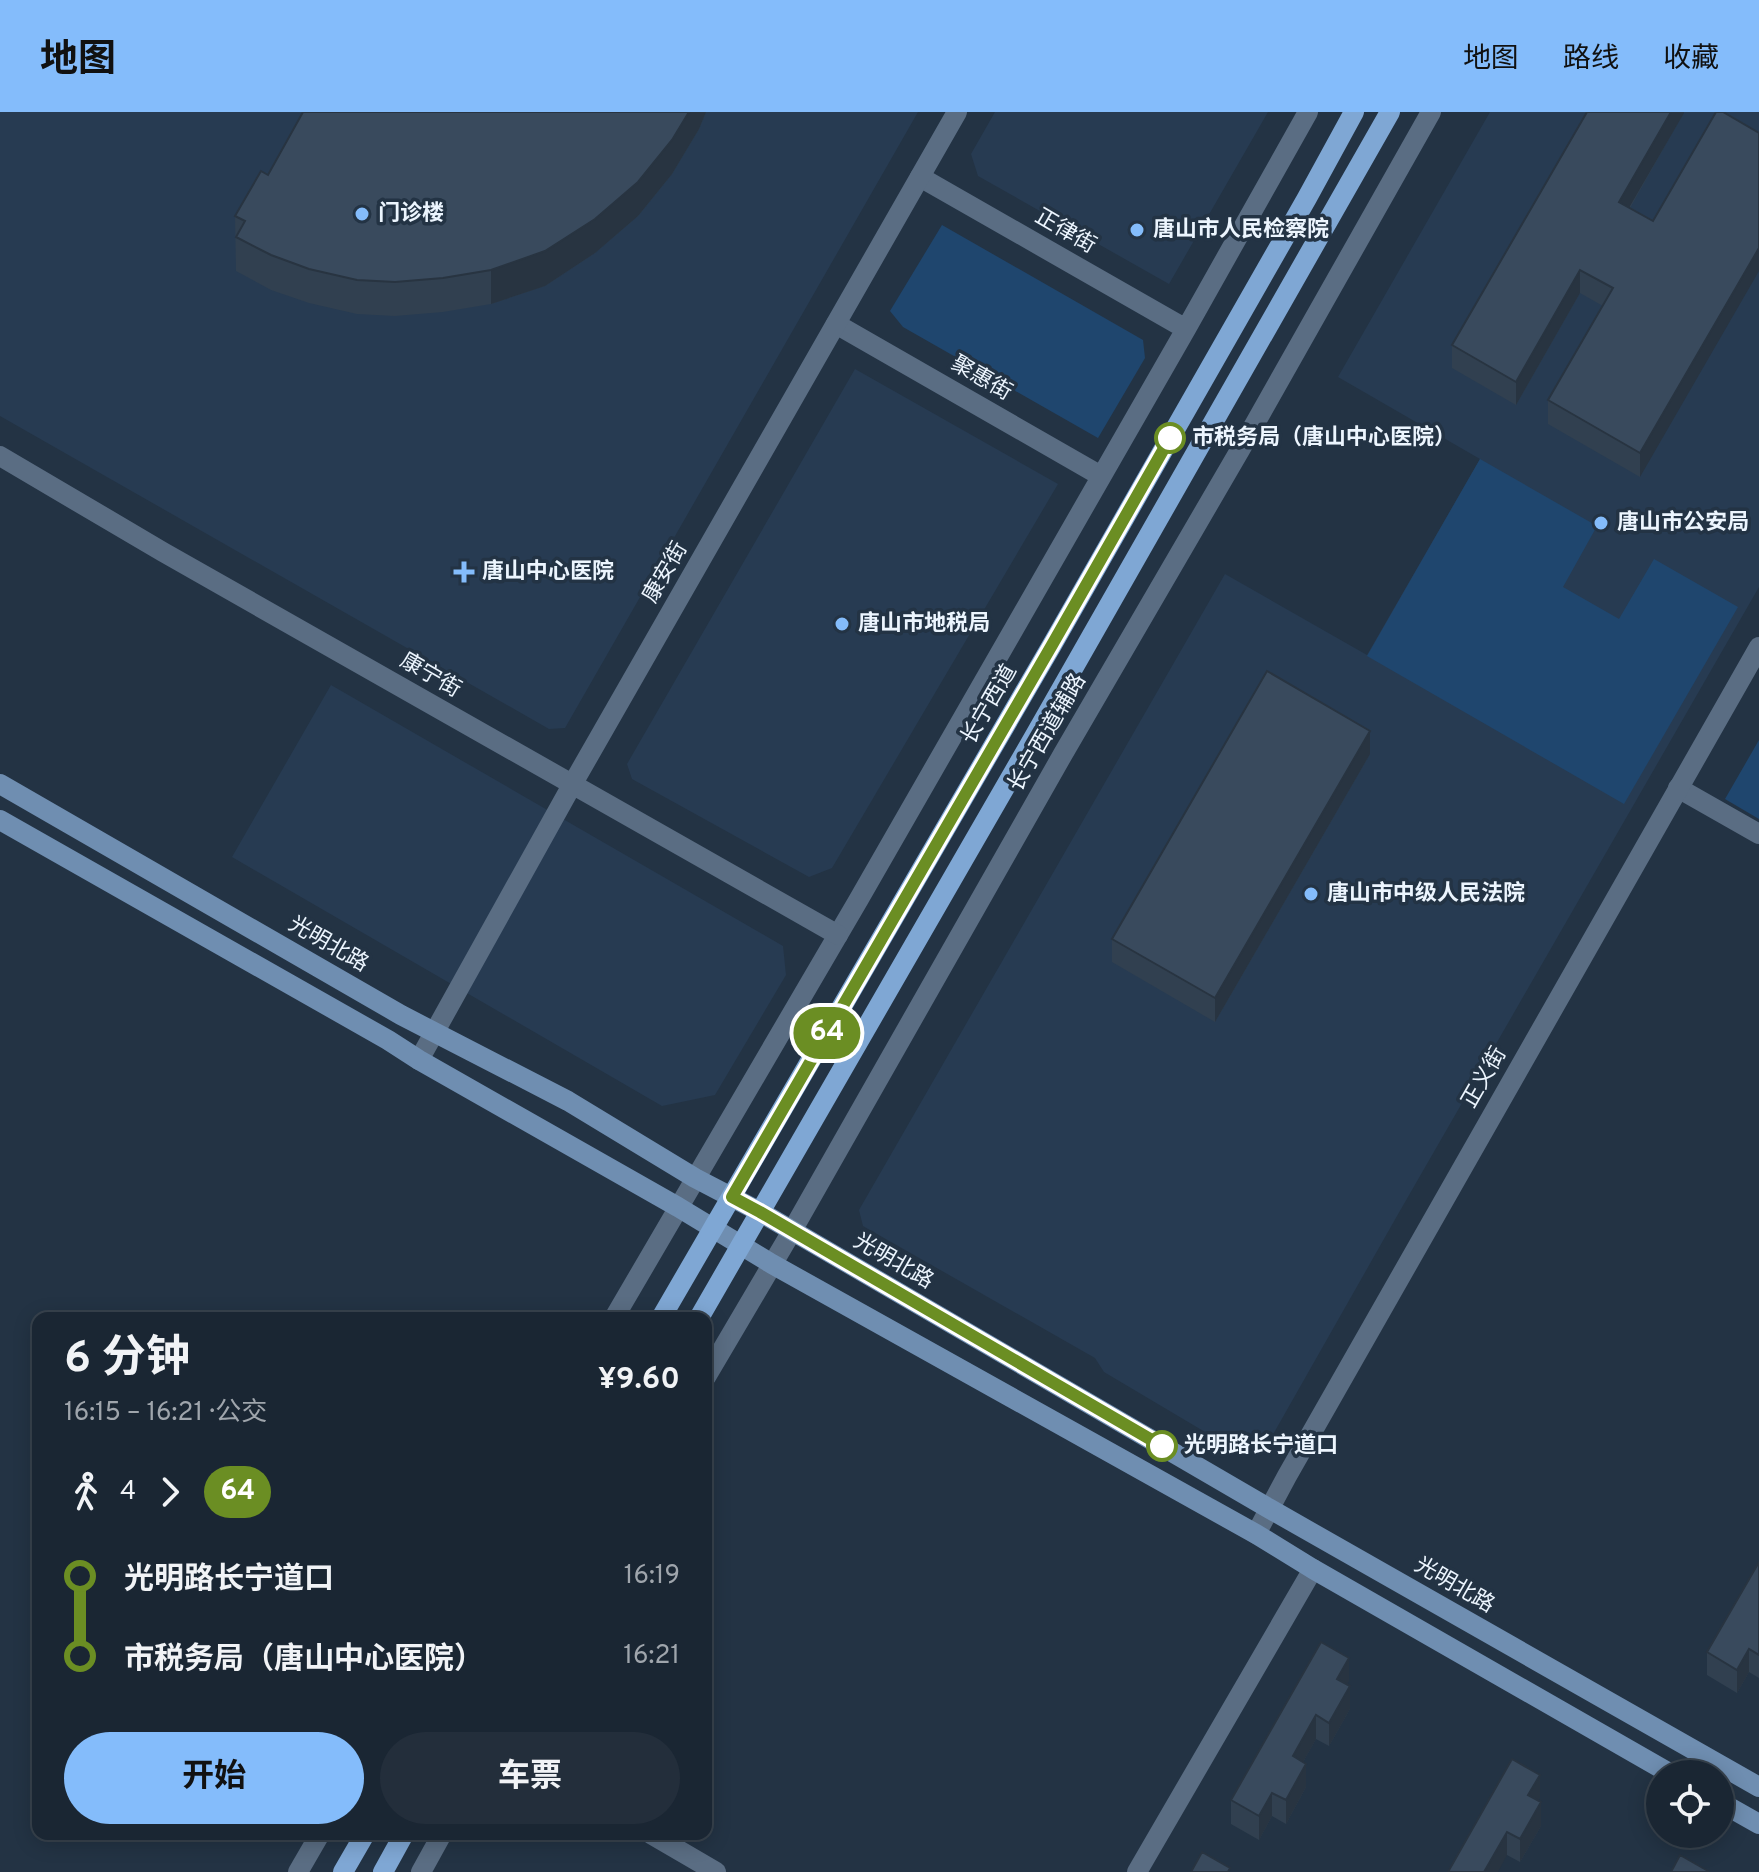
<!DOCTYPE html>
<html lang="zh">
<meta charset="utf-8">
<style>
body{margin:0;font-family:Overpass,"Noto Sans SC",sans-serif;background:#232e3b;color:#f1f3f6;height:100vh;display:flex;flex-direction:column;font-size:30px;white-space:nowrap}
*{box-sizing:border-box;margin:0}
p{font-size:26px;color:#9fa5ac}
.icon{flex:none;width:44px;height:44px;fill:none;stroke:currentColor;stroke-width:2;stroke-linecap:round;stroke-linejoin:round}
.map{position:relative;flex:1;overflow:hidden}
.details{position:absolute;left:32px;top:1200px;width:680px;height:528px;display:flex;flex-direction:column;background:#1a2633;border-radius:16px;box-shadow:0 4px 20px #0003,0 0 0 2px #38434e}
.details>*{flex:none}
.badge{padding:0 16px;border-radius:26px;font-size:28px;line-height:52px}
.fabs{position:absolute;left:1646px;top:1648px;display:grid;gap:16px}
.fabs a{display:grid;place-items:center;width:88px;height:88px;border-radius:50%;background:#1a2633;box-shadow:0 4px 20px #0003,0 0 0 2px #38434e;font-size:40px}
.map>.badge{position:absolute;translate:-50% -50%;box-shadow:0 0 0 4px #fff}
.legs{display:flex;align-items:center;gap:12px;height:88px;padding:0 32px;font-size:26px}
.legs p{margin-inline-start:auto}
.head{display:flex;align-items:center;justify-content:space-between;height:136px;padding:0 32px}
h1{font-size:44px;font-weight:700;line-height:60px}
.button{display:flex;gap:16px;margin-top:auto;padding:16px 32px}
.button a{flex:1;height:92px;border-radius:48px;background:#84bcfb;color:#111;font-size:32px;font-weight:700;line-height:92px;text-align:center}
.button a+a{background:#232e3b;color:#f1f3f6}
ul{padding:0 32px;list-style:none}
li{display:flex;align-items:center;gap:28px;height:80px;font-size:30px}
li i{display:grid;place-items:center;width:12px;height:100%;margin:0 10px;background:currentColor}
li i::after{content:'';width:20px;height:20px;margin:-10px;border:6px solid;border-radius:50%;background:#1a2633}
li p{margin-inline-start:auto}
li:first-child i{background:linear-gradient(#0000 50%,currentColor 0)}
li:last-child i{background:linear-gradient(currentColor 50%,#0000 0)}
header{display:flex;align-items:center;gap:48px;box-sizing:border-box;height:112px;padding:0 40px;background:#84bcfb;color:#111}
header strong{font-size:38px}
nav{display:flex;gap:44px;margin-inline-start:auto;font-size:28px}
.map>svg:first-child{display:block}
.built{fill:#273b52}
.green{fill:#1f466e}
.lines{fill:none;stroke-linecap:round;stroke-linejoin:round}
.minor{stroke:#5a6d83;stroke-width:20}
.tertiary{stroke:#5a6d83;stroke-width:20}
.secondary{stroke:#6f8eb1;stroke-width:20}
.primary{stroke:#7fa7d4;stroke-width:20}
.wall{fill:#314050}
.shaded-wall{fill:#283441}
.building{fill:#394a5d;stroke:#283441;stroke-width:2}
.line-1-casing{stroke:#fff;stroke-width:18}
.line-1{stroke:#6b8e23;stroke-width:12}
.poi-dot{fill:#84bcfb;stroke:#233344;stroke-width:3}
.stop-1-dot{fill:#fff;stroke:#6b8e23;stroke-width:4}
.labels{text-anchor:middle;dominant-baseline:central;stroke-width:7;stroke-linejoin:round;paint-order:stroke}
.poi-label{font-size:22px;font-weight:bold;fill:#ecf5fe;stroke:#233344;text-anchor:start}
.street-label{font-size:22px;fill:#ecf5fe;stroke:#233344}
.stop-label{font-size:22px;font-weight:bold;fill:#ecf5fe;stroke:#233344;text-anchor:start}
</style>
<header>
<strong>地图</strong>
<nav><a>地图</a><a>路线</a><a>收藏</a></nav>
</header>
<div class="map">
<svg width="1759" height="1760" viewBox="0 0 1759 1760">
<rect width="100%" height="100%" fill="#233344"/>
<path class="built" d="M0 0H918L565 616 549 617 0 304Z
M995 0H1268L1169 172 978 64 971 42Z
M1490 0H1759V475L1397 1104 1271 1326 1232 1336 1104 1260 1095 1246 863 1114 859 1098 1225 462 1367 543 1480 347 1338 265Z
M855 257 1058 372 832 756 809 765 632 667 627 652Z
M331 573 783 834 786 863 715 983 662 994 232 745Z"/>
<path class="green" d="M942 113 1143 228 1145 246 1098 326 903 215 890 199Z
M1480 347 1597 414 1563 475 1619 507 1654 447 1738 495 1624 692 1367 544Z
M1759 628V707L1725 687Z"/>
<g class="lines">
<path class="minor" d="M920 65 1186 217
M836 212 1101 364
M1678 676 1759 722
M614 1206 859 787 1186 217 1308 0
M706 1265 792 1119 1063 642 1240 338 1431 0
M651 1722 716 1760
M298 1760 320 1722
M421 1760 442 1722
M1137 1760 1313 1457"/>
<path class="tertiary" d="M0 344 163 440 838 823
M419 948 572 673 957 0
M1256 1422 1287 1364 1759 535"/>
<path class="secondary" d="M0 672 401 903 568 989 695 1066 760 1100 1270 1397 1759 1675
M0 708 388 928 419 948 678 1095 772 1152 1256 1422 1313 1457 1671 1662
M1720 1690 1759 1712"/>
<path class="primary" d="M661 1206 1052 533 1307 86 1354 0
M699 1206 1034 625 1390 0
M343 1760 365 1722
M383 1760 404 1722"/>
</g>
<path class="wall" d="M303 0H706L699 17 672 62 638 104 595 141 545 174 491 192 443 200 395 204 357 202 309 191 271 178 236 159 235 104 268 63Z
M1684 0 1630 96 1653 109 1640 365 1548 312V288L1603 194 1580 181 1516 293 1452 256V233Z
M1370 642 1215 910 1112 850V827Z
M1759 1450V1566L1749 1560 1737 1581 1707 1563V1540Z
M1349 1569 1347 1572 1350 1597 1329 1634 1316 1627 1303 1650 1306 1675 1286 1712 1272 1704 1259 1728 1231 1712V1688Z
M1540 1686 1538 1689 1541 1714 1520 1750 1507 1743 1448 1760Z"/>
<path class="shaded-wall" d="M689 0H706L699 17 672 62 638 104 595 141 545 174 491 192V158Z
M1671 0H1684V1L1619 113V90Z
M1759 136V159L1640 365V341Z
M1580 158V181L1516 293V270Z
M1370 619V642L1215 910V886Z
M1749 1537V1560L1737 1581V1558Z
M1349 1546V1569L1337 1590V1567Z
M1350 1574V1597L1329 1634V1611Z
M1316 1603V1627L1293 1668V1644Z
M1306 1652V1675L1286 1712V1688Z
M1540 1663V1686L1528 1706V1683Z
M1272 1681V1704L1259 1728V1704Z
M1541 1690V1714L1520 1750V1727Z
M1507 1720V1743L1498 1760H1484Z"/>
<path class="building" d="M303 0H689L672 28 638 70 595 107 545 139 491 158 443 166 395 170 357 168 309 157 271 143 236 125 245 109 235 104 261 59 268 63Z
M1587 0H1671L1619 90 1653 109 1716 0H1723L1759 21V136L1640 341 1548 288 1613 176 1580 158 1516 270 1452 233Z
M1267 559 1370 619 1215 886 1112 827Z
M1759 1450V1543L1749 1537 1737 1558 1707 1540Z
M1321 1530 1349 1546 1337 1567 1350 1574 1329 1611 1316 1603 1293 1644 1306 1652 1286 1688 1272 1681 1259 1704 1231 1688Z
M1512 1647 1540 1663 1528 1683 1541 1690 1520 1727 1507 1720 1484 1760H1448Z
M1202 1740 1230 1756 1228 1760H1191Z
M1680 1743 1708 1759V1760H1671Z"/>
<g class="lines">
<defs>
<path id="line-1" d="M1162 1334 760 1100 732 1085 1052 533 1170 326"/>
</defs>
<use href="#line-1" class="line-1-casing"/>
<use href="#line-1" class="line-1"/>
</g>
<g class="poi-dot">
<circle cx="362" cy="102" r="8"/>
<circle cx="1137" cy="118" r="8"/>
<circle cx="1601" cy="411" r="8"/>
<path d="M460 448h8v8h8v8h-8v8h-8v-8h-8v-8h8z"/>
<circle cx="842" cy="512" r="8"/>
<circle cx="1311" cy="782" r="8"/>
</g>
<g class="stop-1-dot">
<circle cx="1170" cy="326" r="14"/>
<circle cx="1162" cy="1334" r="14"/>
</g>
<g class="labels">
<g class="poi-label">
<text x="378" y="102">门诊楼</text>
<text x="1153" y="118">唐山市人民检察院</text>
<text x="1617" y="411">唐山市公安局</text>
<text x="482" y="460">唐山中心医院</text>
<text x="858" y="512">唐山市地税局</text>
<text x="1327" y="782">唐山市中级人民法院</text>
</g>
<g class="street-label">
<text transform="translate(1065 120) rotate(30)">正律街</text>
<text transform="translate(981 267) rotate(30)">聚惠街</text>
<text transform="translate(666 461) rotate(-60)">康安街</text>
<text transform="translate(430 564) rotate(30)">康宁街</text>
<text transform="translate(990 593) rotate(-60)">长宁西道</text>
<text transform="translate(1048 621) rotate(-60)">长宁西道辅路</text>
<text transform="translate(328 833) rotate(30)">光明北路</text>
<text transform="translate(1485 966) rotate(-60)">正义街</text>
<text transform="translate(893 1150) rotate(30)">光明北路</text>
<text transform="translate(1454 1474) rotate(30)">光明北路</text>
</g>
<g class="stop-label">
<text x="1192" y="326">市税务局（唐山中心医院）</text>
<text x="1184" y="1334">光明路长宁道口</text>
</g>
</g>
</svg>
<div class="fabs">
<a><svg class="icon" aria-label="locate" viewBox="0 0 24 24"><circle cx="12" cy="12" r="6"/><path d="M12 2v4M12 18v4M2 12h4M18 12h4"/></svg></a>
</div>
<b class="badge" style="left:827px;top:921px;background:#6b8e23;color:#fff">64</b>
<section class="details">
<div class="head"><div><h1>6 分钟</h1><p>16:15 – 16:21 · 公交</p></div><b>¥9.60</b></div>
<div class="legs"><svg class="icon" aria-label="walk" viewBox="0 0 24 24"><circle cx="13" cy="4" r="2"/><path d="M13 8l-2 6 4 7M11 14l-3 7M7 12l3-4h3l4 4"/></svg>4<svg class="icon" aria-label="forward" viewBox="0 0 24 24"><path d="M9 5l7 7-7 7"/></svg><b class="badge" style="background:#6b8e23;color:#fff">64</b></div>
<ul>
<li><i style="color:#6b8e23"></i><b>光明路长宁道口</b><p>16:19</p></li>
<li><i style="color:#6b8e23"></i><b>市税务局（唐山中心医院）</b><p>16:21</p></li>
</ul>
<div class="button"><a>开始</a><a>车票</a></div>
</section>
</div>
